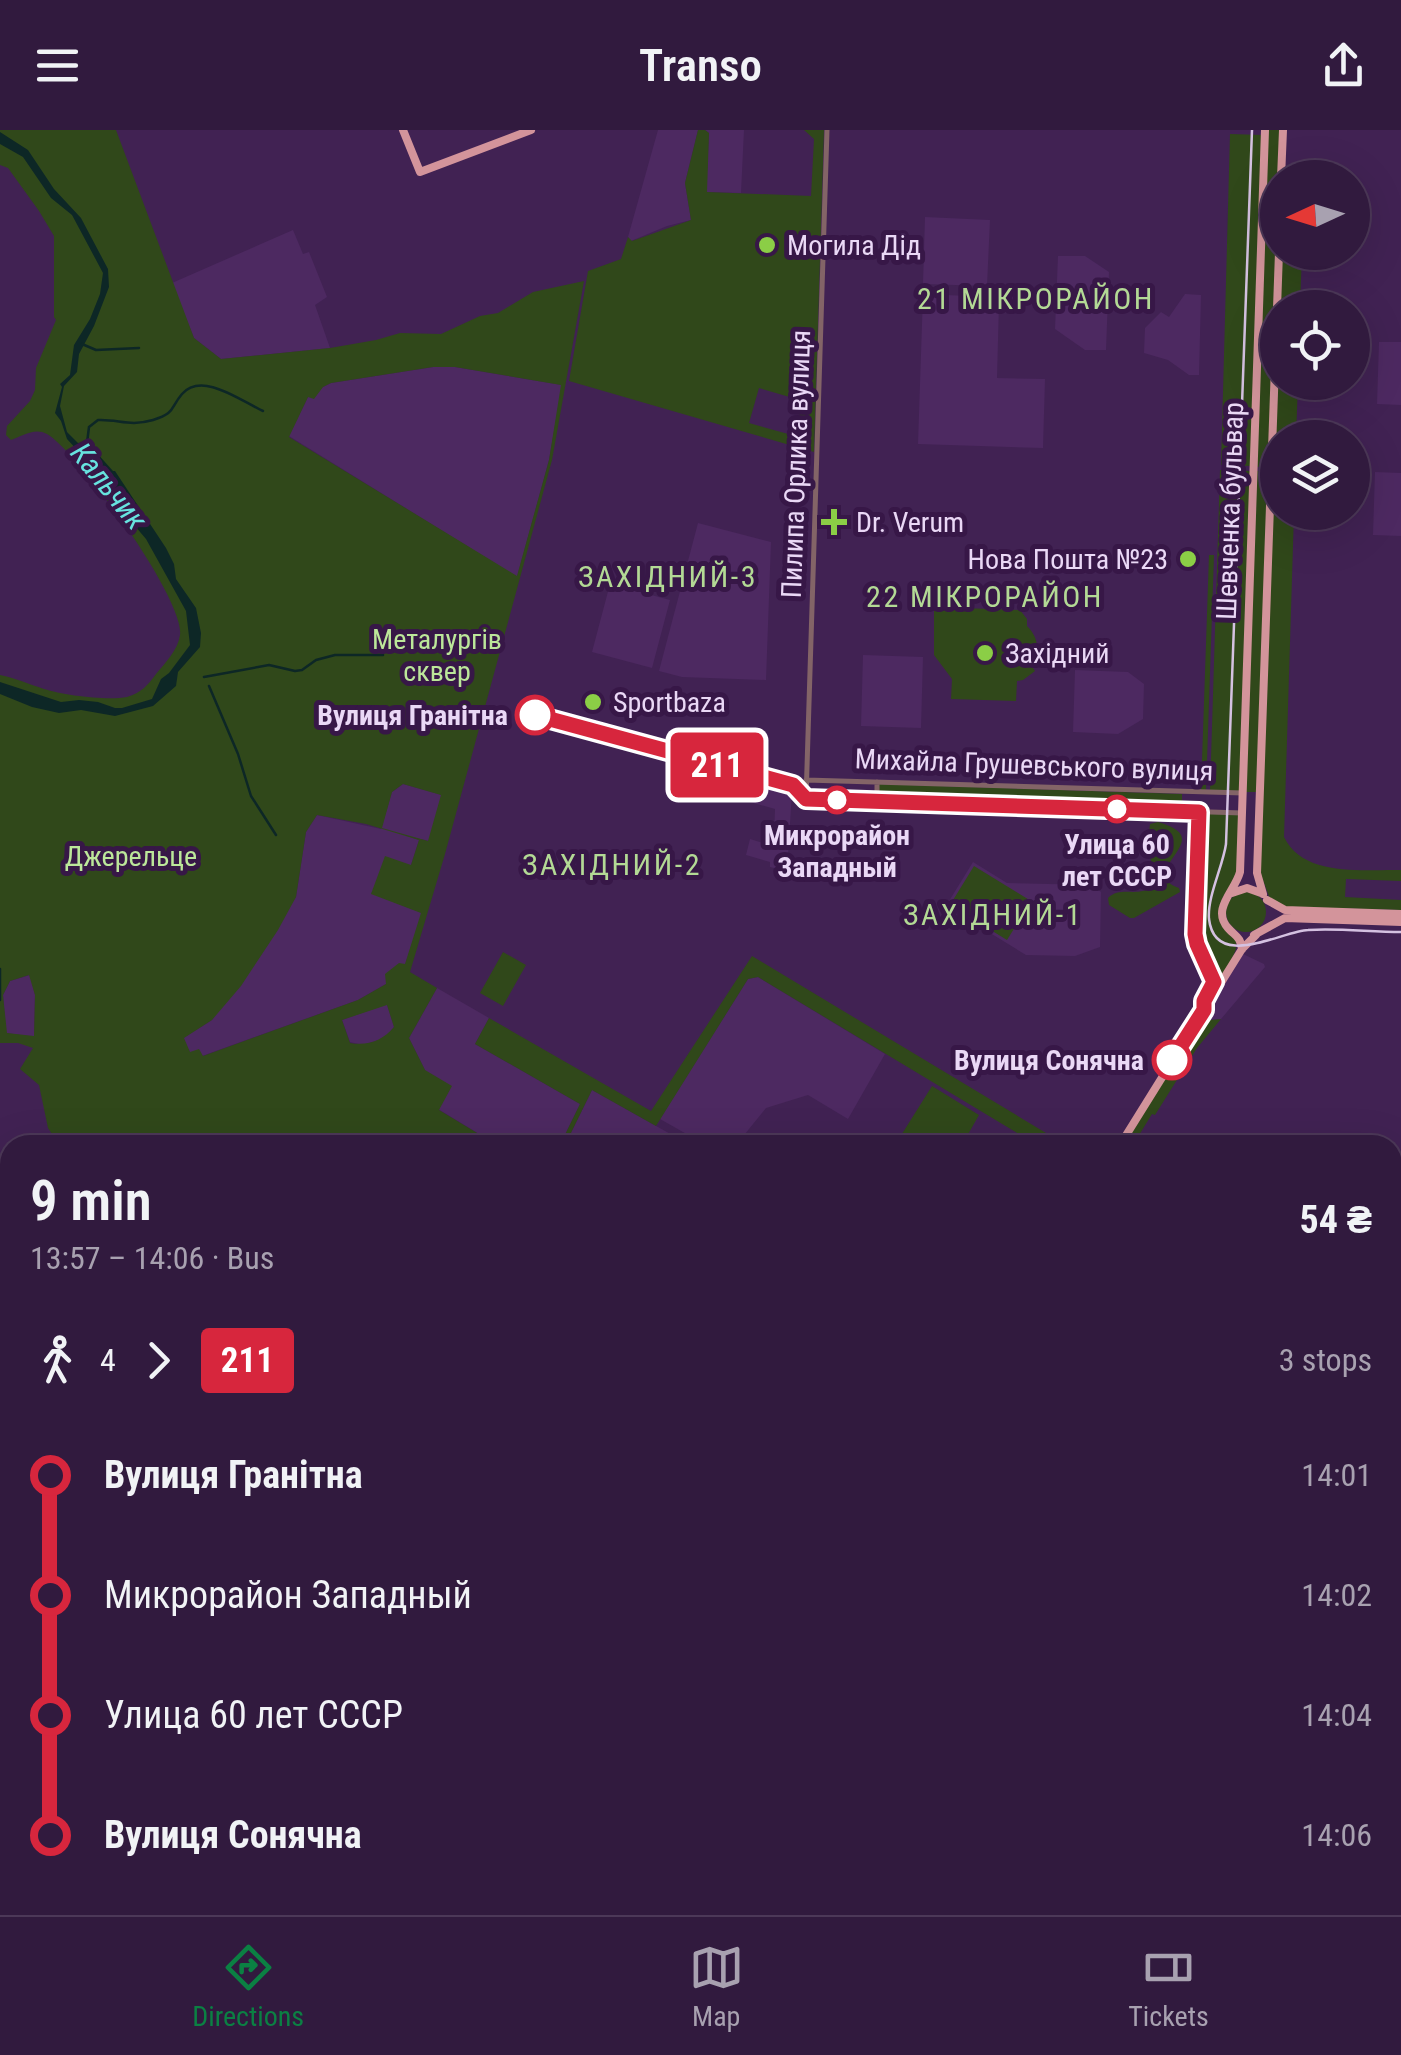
<!DOCTYPE html>
<meta charset="utf-8">
<style>
body{margin:0;font-family:"Roboto Condensed",sans-serif;background:#3d2749;color:#f1f3f6;height:100vh;display:flex;flex-direction:column;font-size:38px;white-space:nowrap}
*{box-sizing:border-box;margin:0}
p{font-size:32px;color:#a8a1b0}
.icon{flex:none;width:55px;height:55px;fill:none;stroke:currentColor;stroke-width:2;stroke-linecap:round;stroke-linejoin:round}
.map{position:relative;flex:1;overflow:hidden}
.panel{position:absolute;left:0px;top:1005px;width:1402px;height:780px;display:flex;flex-direction:column;background:#311a3e;border-radius:30px 30px 0 0;box-shadow:0 10px 40px #0002,0 0 0 2px #4c3858}
.panel>*{flex:none}
.badge{padding:0 20px;border-radius:8px;font-size:35px;line-height:65px}
.needle{width:65px;rotate:266deg}
.fabs{position:absolute;left:1260px;top:30px;display:grid;gap:20px}
.fabs a{display:grid;place-items:center;width:110px;height:110px;border-radius:50%;background:#311a3e;box-shadow:0 10px 40px #0002,0 0 0 2px #4c3858;font-size:50px}
.map>.badge{position:absolute;translate:-50% -50%;box-shadow:0 0 0 5px #fff}
.legs{display:flex;align-items:center;gap:15px;height:110px;padding:0 30px;font-size:32px}
.legs p{margin-inline-start:auto}
.head{display:flex;align-items:center;justify-content:space-between;height:170px;padding:0 30px}
h1{font-size:55px;font-weight:600;line-height:75px}
ul{padding:0 30px;list-style:none}
li{display:flex;align-items:center;gap:35px;height:120px;font-size:38px}
li i{display:grid;place-items:center;width:15px;height:100%;margin:0 12px;background:currentColor}
li i::after{content:'';width:25px;height:25px;margin:-12px;border:8px solid;border-radius:50%;background:#311a3e}
li p{margin-inline-start:auto}
li:first-child i{background:linear-gradient(#0000 50%,currentColor 0)}
li:last-child i{background:linear-gradient(currentColor 50%,#0000 0)}
header{display:flex;justify-content:space-between;align-items:center;height:130px;padding:0 30px;background:#311a3e;font-size:45px;font-weight:600}
.tab-bar{display:flex;justify-content:space-around;align-items:center;height:140px;border-top:2px solid #4c3858;background:#311a3e;font-size:28px;color:#a8a1b0}
.tab-bar a{display:grid;justify-items:center;gap:5px}
.tab-bar .on{color:#0b8043}
.map>svg:first-child{display:block}
.built{fill:#4d2961}
.green{fill:#30481a;fill-rule:evenodd}
.water{fill:#0d2726}
.lines{fill:none;stroke-linecap:round;stroke-linejoin:round}
.stream{stroke:#0d2726;stroke-width:2.5}
.minor{stroke:#836467;stroke-width:5}
.major{stroke:#d3949b;stroke-width:8}
.tram{stroke:#d4c1e1;stroke-width:2.5}
.line-1-casing{stroke:#fff;stroke-width:22}
.line-1{stroke:#d7263d;stroke-width:15}
.poi-dot{fill:#8bce46;stroke:#371747;stroke-width:4}
.stop-1-dot{fill:#fff;stroke:#d7263d;stroke-width:5}
.labels{text-anchor:middle;dominant-baseline:central;stroke-width:10;stroke-linejoin:round;paint-order:stroke}
.poi-label{font-size:28px;fill:#ead8f6;stroke:#371747;text-anchor:start}
.street-label{font-size:28px;fill:#ead8f6;stroke:#371747}
.park-label{font-size:28px;fill:#bce79a;stroke:#371747}
.stop-label{font-size:28px;font-weight:bold;fill:#ead8f6;stroke:#371747;text-anchor:end}
.neighbourhood-label{font-size:30px;letter-spacing:2.5px;fill:#b3d995;stroke:#371747}
.water-label{font-size:30px;font-style:italic;fill:#67e3df;stroke:#371747}
</style>
<header><svg class="icon" aria-label="menu" viewBox="0 0 24 24"><path d="M4 6h16M4 12h16M4 18h16"/></svg>Transo<svg class="icon" aria-label="share" viewBox="0 0 24 24"><path d="M12 15V3M7 8l5-5 5 5M5 13v7h14v-7"/></svg></header>
<div class="map">
<svg width="1401" height="1785" viewBox="0 0 1401 1785">
<rect width="100%" height="100%" fill="#412253"/>
<path class="built" d="M658 0H698L685 53 691 90 667 96 631 111 628 107Z
M705 0H744L741 63 706 62 709 3Z
M925 87 990 90 987 156 923 154Z
M293 100 303 124 309 122 327 167 315 175 330 218 221 229 194 208 172 153Z
M1058 126H1085L1109 142 1106 220H1085L1055 199Z
M923 164 991 167 999 173 997 248 1045 249 1043 318 918 314Z
M1185 164 1201 165 1199 245H1189L1168 230 1144 223 1145 198 1161 182 1169 187Z
M1379 212H1401V275L1377 274Z
M433 237H455L562 255 549 330 517 447 289 306 308 267 323 257 331 253Z
M1375 342 1401 343V406L1373 405Z
M698 393 771 412 766 550 682 547 659 541Z
M610 454 670 470 652 538 592 522Z
M863 525 923 527 921 598 861 596Z
M1075 540 1128 542 1144 554 1143 589 1118 604 1073 602Z
M755 652 792 662 787 741 770 737V732L746 725 750 709 763 713 767 708 774 707 775 679 750 672Z
M403 654 442 665 429 711 407 706 419 710 411 735 371 763 422 783 405 835 386 854 358 870 202 926 190 923 183 908 212 890 296 767 306 702 317 685 381 699 392 662Z
M973 732 1007 753 1093 755 1101 762 1100 817 1075 826 1026 825 946 776Z
M1243 824 1264 834 1265 837 1221 889 1201 891Z
M30 845 35 865 34 907 6 903 3 865 10 851Z
M758 847 885 924 848 989 808 965 766 978 736 1015H706L660 989 748 849Z
M437 858 489 888 475 914 580 974 560 1015H497L438 979 425 940 409 908Z
M387 874 394 897 385 908 363 915 350 912 342 890Z
M592 960 690 1015H565Z"/>
<path class="green" d="M0 0H116L194 208 221 229 330 218 376 210 400 203 441 204 480 186 498 183 533 162 584 151 552 330 445 724 410 842 437 858 409 908 425 940 452 956 439 980 497 1015H59L48 998 39 955 20 939 33 918 18 913H0V545C15 548 29 554 44 559 63 565 107 571 127 567 141 563 148 555 156 544 165 533 178 520 180 505 185 470 79 323 47 304 35 297 22 306 11 310L6 305 7 296 30 271 35 260 36 238 56 190 54 187V106L39 81 8 38 0 35ZM433 237H455L561 255 549 330 517 446 289 307 308 267 314 269 323 257 331 253ZM403 654 441 665 428 711 382 698 392 662ZM317 685 366 694 419 710 411 735 385 726 371 764 421 783 405 834 399 833 385 844 386 854 358 870 203 926 199 919 190 922 184 908 212 890 241 856 278 800 296 767 306 702ZM29 845 35 865 34 906 7 903 3 865 10 851ZM387 875 394 897C382 911 368 916 350 913L342 890Z
M698 0H705L709 3 707 62 811 66 814 9 804 0H824L814 322 569 251 588 141 621 129 628 107 632 111 691 90 685 53ZM759 258 800 270 799 307 749 293Z
M1268 0H1280L1269 337H1256Z
M1230 4 1263 5 1251 336 1221 335Z
M1281 123H1302L1300 177 1279 178Z
M1278 252 1298 253 1296 307 1278 308 1277 337H1274Z
M1220 340 1251 341 1240 661H1210Z
M1256 341H1269L1258 662H1245Z
M1274 341 1277 342 1278 382 1294 383 1284 707C1304 748 1364 739 1401 740V751L1346 749 1345 767 1401 770V780L1286 777 1270 769 1260 742Z
M1209 425H1214L1206 661 1201 660Z
M934 477 1020 480 1027 489V496C1039 508 1040 521 1031 535L1035 541 1023 550 1017 551 1016 571 951 569 952 549 934 525Z
M879 654 1182 664V679L879 669Z
M1209 683 1239 685 1238 742 1222 769 1219 782C1240 815 1243 811 1222 845L1205 813 1200 797 1205 760Z
M1158 692C1198 704 1179 716 1165 740 1165 751 1170 755 1179 758L1180 762 1134 788H1130L1109 775 1108 768C1121 755 1139 769 1154 755 1157 741 1150 733 1149 721 1148 712 1149 702 1150 694Z
M974 736 1031 771 1007 810 950 775Z
M1226 782a20 20 0 1 1 40 0a20 20 0 1 1-40 0Z
M503 822 526 835 503 876 480 863Z
M752 826 1066 1015H1037L758 847 748 849 656 996 592 960 565 1015H560L580 974 475 914 489 888 651 981Z
M1221 889 1197 918 1155 985 1152 984 1133 1015H1124L1201 891Z
M932 956 979 985 962 1015H895Z
M0 1031 10 1061V1749L0 1751Z
M209 1775H448L442 1785H211Z"/>
<path class="water" d="M0 2 28 20 54 59 81 88 108 139 109 157 94 196 79 224 77 242 64 256 60 276 67 302 78 313 87 312 113 341H115L166 418 174 434 176 449 196 478 201 503 200 517 178 542 176 556 153 576 115 586 81 580 59 583 32 577 0 564V552L61 572 79 570 98 572 115 578H122L152 569 161 549 169 543 190 515 186 481 146 409 129 389 102 347 67 309 61 291 55 283 62 257 60 254 70 245 74 215 90 189 100 164 103 143 72 85 51 68 23 27 0 14Z"/>
<g class="lines">
<path class="stream" d="M82 214 96 220 139 218
M87 313 89 297 98 290C119 289 129 297 153 290 176 283 170 278 182 264 202 241 241 271 263 281
M204 547 269 535 295 541 302 540 316 530 335 525H383
M209 556 238 624 251 666 276 705
M0 839V870
M0 1121 10 1199"/>
<path class="minor" d="M827 0 806 669 1242 683
M806 650 1243 663
M877 671V652
M0 1751 10 1749
M338 1775 354 1785"/>
<path class="major" d="M403 0 420 42 531 0
M1281 48 1283 0
M1232 763 1247 758 1261 763
M1263 764 1257 743 1279 122
M1267 770 1285 780 1401 784
M1254 805 1285 788 1401 792
M1242 819C1240 806 1236 807 1228 798 1211 779 1235 761 1240 742L1265 0
M1120 1015 1242 819 1256 805
M636 1785 642 1775"/>
<path class="tram" d="M1252 0 1226 714C1223 736 1207 767 1209 789 1215 841 1282 801 1308 800 1339 798 1370 802 1401 802"/>
</g>
<g class="lines">
<defs>
<path id="line-1" d="M535 585 793 655 806 669 1199 682 1195 804 1197 814 1214 852 1204 871V880L1172 930"/>
</defs>
<use href="#line-1" class="line-1-casing"/>
<use href="#line-1" class="line-1"/>
</g>
<g class="poi-dot">
<circle cx="767" cy="115" r="10"/>
<path d="M829 377h10v10h10v10h-10v10h-10v-10h-10v-10h10z"/>
<circle cx="1188" cy="429" r="10"/>
<circle cx="985" cy="523" r="10"/>
<circle cx="593" cy="572" r="10"/>
</g>
<g class="stop-1-dot">
<circle cx="535" cy="585" r="18"/>
<circle cx="837" cy="670" r="12"/>
<circle cx="1117" cy="679" r="12"/>
<circle cx="1172" cy="930" r="18"/>
</g>
<g class="labels">
<g class="poi-label">
<text x="787" y="115">Могила Дiд</text>
<text x="856" y="392">Dr. Verum</text>
<text x="1168" y="429" text-anchor="end">Нова Пошта №23</text>
<text x="1005" y="523">Західний</text>
<text x="613" y="572">Sportbaza</text>
</g>
<g class="street-label">
<text transform="translate(796 334) rotate(-88)">Пилипа Орлика вулиця</text>
<text transform="translate(1230 381) rotate(-88)">Шевченка бульвар</text>
<text transform="translate(1034 635) rotate(2)">Михайла Грушевського вулиця</text>
</g>
<g class="park-label">
<text x="437" y="509">Металургів<tspan x="437" dy="32">сквер</tspan></text>
<text x="131" y="726">Джерельце</text>
</g>
<g class="stop-label">
<text x="508" y="585">Вулиця Гранітна</text>
<text x="837" y="705" text-anchor="middle">Микрорайон<tspan x="837" dy="32">Западный</tspan></text>
<text x="1117" y="714" text-anchor="middle">Улица 60<tspan x="1117" dy="32">лет СССР</tspan></text>
<text x="1144" y="930">Вулиця Сонячна</text>
</g>
<g class="neighbourhood-label">
<text x="1036" y="168">21 МІКРОРАЙОН</text>
<text x="668" y="446">ЗАХІДНИЙ-3</text>
<text x="985" y="466">22 МІКРОРАЙОН</text>
<text x="612" y="734">ЗАХІДНИЙ-2</text>
<text x="993" y="784">ЗАХІДНИЙ-1</text>
</g>
<g class="water-label">
<text transform="translate(109 356) rotate(51)">Кальчик</text>
</g>
</g>
</svg>
<div class="fabs">
<a><svg class="needle" viewBox="-14 -14 28 28"><path d="M0-13l5 13h-10z" fill="#e53935"/><path d="M0 13l5-13h-10z" fill="#a8a1b0"/></svg></a>
<a><svg class="icon" aria-label="locate" viewBox="0 0 24 24"><circle cx="12" cy="12" r="6"/><path d="M12 2v4M12 18v4M2 12h4M18 12h4"/></svg></a>
<a><svg class="icon" aria-label="layers" viewBox="0 0 24 24"><path d="M12 4l9 5-9 5-9-5zM3 14l9 5 9-5"/></svg></a>
</div>
<b class="badge" style="left:717px;top:635px;background:#d7263d;color:#fff">211</b>
<section class="panel">
<div class="head"><div><h1>9 min</h1><p>13:57 – 14:06 · Bus</p></div><b>54 ₴</b></div>
<div class="legs"><svg class="icon" aria-label="walk" viewBox="0 0 24 24"><circle cx="13" cy="4" r="2"/><path d="M13 8l-2 6 4 7M11 14l-3 7M7 12l3-4h3l4 4"/></svg>4<svg class="icon" aria-label="forward" viewBox="0 0 24 24"><path d="M9 5l7 7-7 7"/></svg><b class="badge" style="background:#d7263d;color:#fff">211</b><p>3 stops</p></div>
<ul>
<li><i style="color:#d7263d"></i><b>Вулиця Гранітна</b><p>14:01</p></li>
<li><i style="color:#d7263d"></i><span>Микрорайон Западный</span><p>14:02</p></li>
<li><i style="color:#d7263d"></i><span>Улица 60 лет СССР</span><p>14:04</p></li>
<li><i style="color:#d7263d"></i><b>Вулиця Сонячна</b><p>14:06</p></li>
</ul>
</section>
</div>
<nav class="tab-bar">
<a class="on"><svg class="icon" aria-label="directions" viewBox="0 0 24 24"><path d="M12 3l9 9-9 9-9-9zM9 14v-3h6M13 9l2 2-2 2"/></svg>Directions</a>
<a><svg class="icon" aria-label="map" viewBox="0 0 24 24"><path d="M3 6l6-2 6 2 6-2v14l-6 2-6-2-6 2zM9 4v14M15 6v14"/></svg>Map</a>
<a><svg class="icon" aria-label="tickets" viewBox="0 0 24 24"><path d="M3 7h18v10H3zM15 7v10"/></svg>Tickets</a>
</nav>
